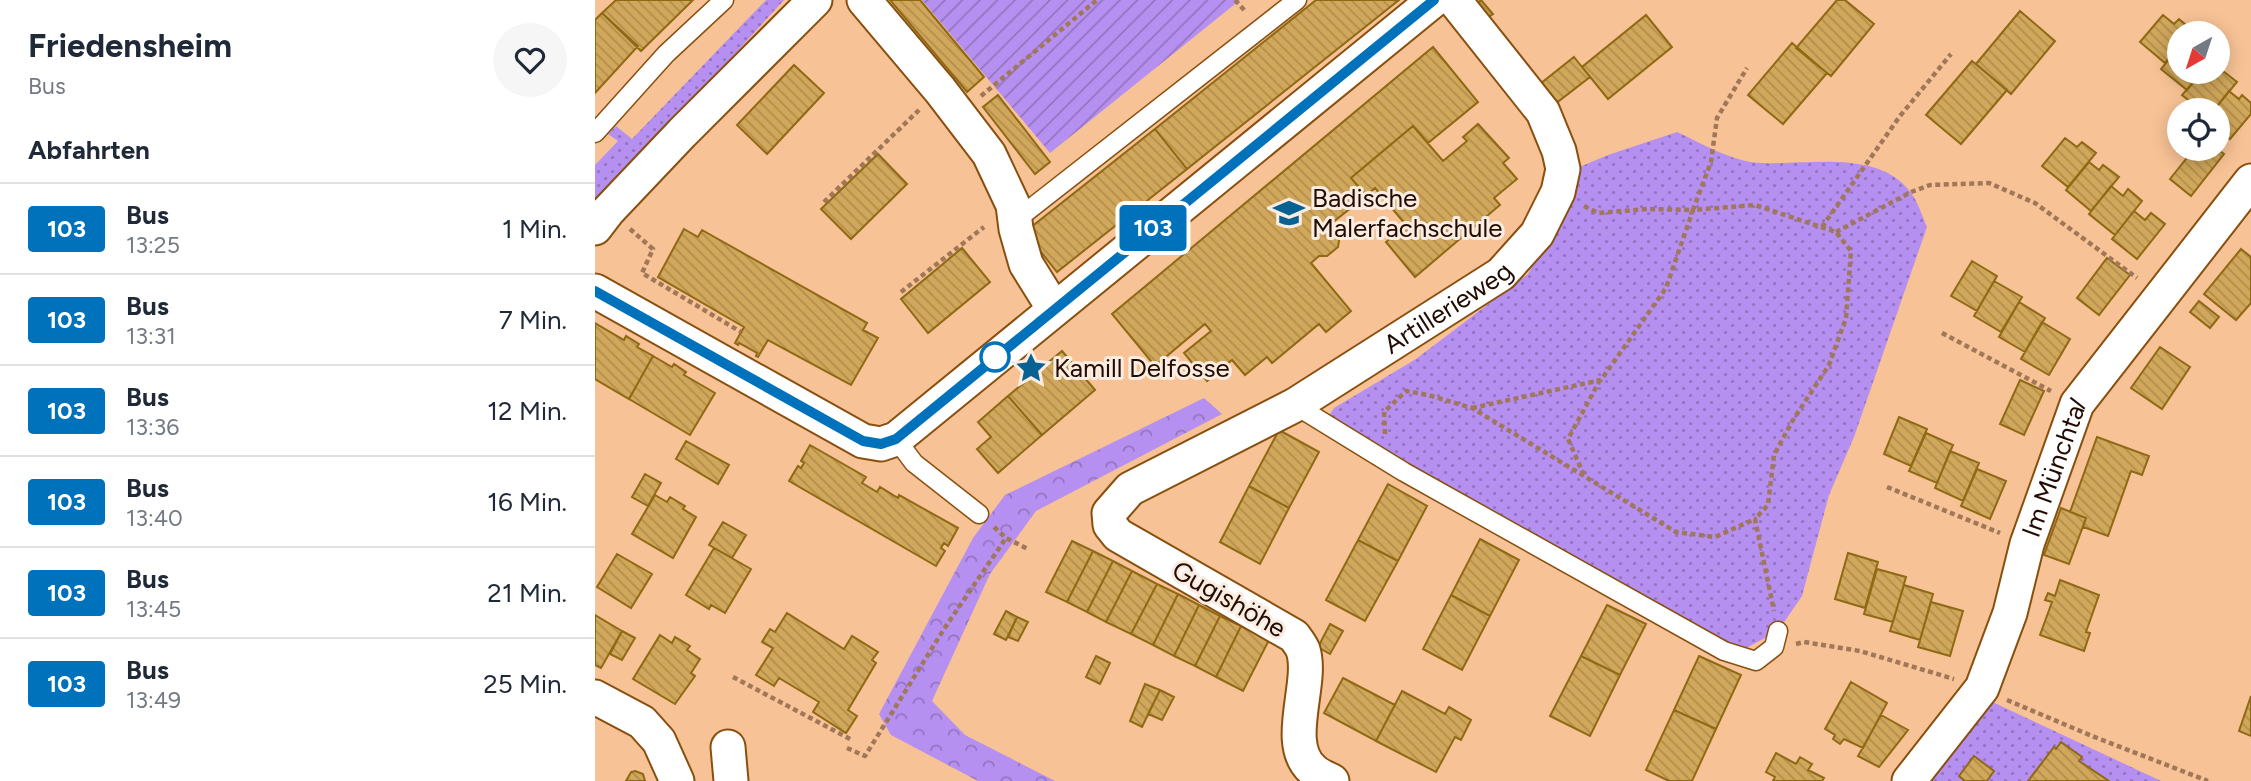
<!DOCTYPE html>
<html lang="de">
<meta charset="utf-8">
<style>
body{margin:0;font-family:Figtree,sans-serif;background:#f6f6f7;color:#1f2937;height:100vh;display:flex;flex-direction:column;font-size:26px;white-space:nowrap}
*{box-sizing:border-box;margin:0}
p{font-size:23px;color:#747a83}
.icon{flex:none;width:38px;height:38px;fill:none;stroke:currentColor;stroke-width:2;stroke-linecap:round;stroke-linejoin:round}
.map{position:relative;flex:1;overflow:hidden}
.side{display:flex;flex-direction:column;background:#fff;width:595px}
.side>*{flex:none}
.badge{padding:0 14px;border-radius:5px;font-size:24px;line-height:46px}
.needle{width:46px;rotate:219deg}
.tools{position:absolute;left:1572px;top:21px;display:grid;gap:14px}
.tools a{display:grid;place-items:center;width:63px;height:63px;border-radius:50%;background:#fff;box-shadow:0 4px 18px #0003;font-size:35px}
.map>.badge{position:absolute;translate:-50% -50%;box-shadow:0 0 0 4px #fff}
h2{padding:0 28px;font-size:26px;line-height:63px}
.round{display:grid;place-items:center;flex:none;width:74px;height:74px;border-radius:37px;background:#f6f6f7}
.overview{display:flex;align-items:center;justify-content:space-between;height:119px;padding:0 28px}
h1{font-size:33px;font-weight:700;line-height:52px}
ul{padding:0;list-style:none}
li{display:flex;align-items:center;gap:21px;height:91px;padding:0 28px;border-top:2px solid #e0e1e3}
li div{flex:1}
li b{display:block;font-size:26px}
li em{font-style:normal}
li .badge{min-width:77px;font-weight:700;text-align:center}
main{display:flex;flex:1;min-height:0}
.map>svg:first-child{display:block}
.grass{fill:url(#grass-dots)}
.forest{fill:url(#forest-crowns)}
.garden{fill:url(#garden-furrows)}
.building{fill:url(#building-back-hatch);stroke:#8f6914;stroke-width:2}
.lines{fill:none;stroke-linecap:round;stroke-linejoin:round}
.lane-casing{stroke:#894f0e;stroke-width:21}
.street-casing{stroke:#894f0e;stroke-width:37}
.path{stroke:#a07758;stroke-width:4.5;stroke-dasharray:5 3.5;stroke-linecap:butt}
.lane{stroke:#fff;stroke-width:18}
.street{stroke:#fff;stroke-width:33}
.line-casing{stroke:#fff;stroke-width:16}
.line{stroke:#0072bc;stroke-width:10}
.stop-dot{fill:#fff;stroke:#0072bc;stroke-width:3.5}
.labels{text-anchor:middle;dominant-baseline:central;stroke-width:6;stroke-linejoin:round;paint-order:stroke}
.poi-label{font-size:26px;fill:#220b00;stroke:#faece1;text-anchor:start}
.street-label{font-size:26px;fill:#220b00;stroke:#faece1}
</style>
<main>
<section class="side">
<div class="overview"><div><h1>Friedensheim</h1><p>Bus</p></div><a class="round"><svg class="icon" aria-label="heart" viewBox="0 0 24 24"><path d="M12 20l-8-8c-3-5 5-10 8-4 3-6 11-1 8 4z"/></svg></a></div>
<h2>Abfahrten</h2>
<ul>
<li><span class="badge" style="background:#0072bc;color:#fff">103</span><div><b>Bus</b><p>13:25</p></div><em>1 Min.</em></li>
<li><span class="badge" style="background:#0072bc;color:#fff">103</span><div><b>Bus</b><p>13:31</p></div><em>7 Min.</em></li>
<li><span class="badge" style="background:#0072bc;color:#fff">103</span><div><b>Bus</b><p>13:36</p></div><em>12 Min.</em></li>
<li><span class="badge" style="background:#0072bc;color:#fff">103</span><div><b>Bus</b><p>13:40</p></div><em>16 Min.</em></li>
<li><span class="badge" style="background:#0072bc;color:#fff">103</span><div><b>Bus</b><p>13:45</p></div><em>21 Min.</em></li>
<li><span class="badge" style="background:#0072bc;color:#fff">103</span><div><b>Bus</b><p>13:49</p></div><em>25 Min.</em></li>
</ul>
</section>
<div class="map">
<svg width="1656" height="781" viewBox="0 0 1656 781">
<defs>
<pattern id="grass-dots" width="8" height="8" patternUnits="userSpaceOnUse" patternTransform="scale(1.75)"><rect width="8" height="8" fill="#b690f0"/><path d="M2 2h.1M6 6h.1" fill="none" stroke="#9474c0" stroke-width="1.8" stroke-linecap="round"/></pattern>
<pattern id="forest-crowns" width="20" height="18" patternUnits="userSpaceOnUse" patternTransform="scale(1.75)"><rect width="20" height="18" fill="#b690f0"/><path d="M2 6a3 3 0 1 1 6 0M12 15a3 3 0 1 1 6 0" fill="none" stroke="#9474c0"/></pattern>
<pattern id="garden-furrows" width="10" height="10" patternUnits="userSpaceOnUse" patternTransform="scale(1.75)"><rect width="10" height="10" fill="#b690f0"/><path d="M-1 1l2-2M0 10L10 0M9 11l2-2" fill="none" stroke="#9474c0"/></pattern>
<pattern id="building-back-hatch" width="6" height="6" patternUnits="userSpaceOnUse" patternTransform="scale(1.75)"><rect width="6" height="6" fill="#d0a75b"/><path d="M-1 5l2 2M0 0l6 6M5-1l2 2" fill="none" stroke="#b28e4d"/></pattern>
</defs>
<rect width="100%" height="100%" fill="#f7c295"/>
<path class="grass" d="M171 0H189L0 207V165L23 141 13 134 21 126 37 139Z
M1082 132C1108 144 1139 163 1168 163 1214 165 1285 149 1316 193 1323 202 1327 216 1332 227L1259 437 1234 495 1207 596 1183 631 1153 647 1133 645 732 419 739 408 821 359 933 274 963 220 975 171 1013 155Z
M1391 699 1566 781H1331Z"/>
<path class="forest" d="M609 398 627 414 441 511 395 574 337 701 370 735 460 781H383L296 735 284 714 378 538 410 495Z"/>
<path class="garden" d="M327 0H645L455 153Z"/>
<path class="building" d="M21 0H98L46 51 7 13Z
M295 0H325L389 77 372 92Z
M721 0H804L592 169 560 129Z
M886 0 898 14 888 21 877 7Z
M1242 0H1250L1279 24 1236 76 1201 48Z
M1425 11 1460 41 1416 94 1381 64Z
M7 13 43 46 0 93V20Z
M1051 15 1077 47 1013 99 987 67Z
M1568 15 1579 24 1584 19 1597 30 1595 33H1584V47L1570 63 1545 42Z
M1197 43 1232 73 1188 124 1153 95Z
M838 47 883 102 833 143 818 126 756 178 771 196 737 223 745 234 743 247 732 256H724L716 263 756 311 731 332 724 324 677 363 672 357 650 375 637 360 612 381 589 353 616 331 610 324 560 366 517 314Z
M1584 47V72H1607L1592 90 1566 69Z
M979 57 995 77 960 104 945 84Z
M1377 61 1412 90 1366 144 1331 115Z
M199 65 229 93 172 154 142 125Z
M1628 71 1642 82 1619 110H1606L1587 95 1607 72H1620L1624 75Z
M1634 91 1644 99 1647 95 1656 103V114L1635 139 1622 128V110H1619Z
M403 95 455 162 440 174 388 107Z
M883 124 914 158 908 163 922 179 899 198 905 205 820 277 791 242 811 225 780 188 771 196 756 178 818 126 848 161 872 141 868 137Z
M560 129 592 169 462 272 430 232Z
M1470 138 1482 147 1487 142 1501 153 1473 187 1447 166Z
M1599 149H1622L1629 154 1596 196 1575 179Z
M283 154 312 184 256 239 226 209Z
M1494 162 1504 170 1508 165 1524 177 1496 211 1471 190Z
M1516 186 1528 196 1533 189 1547 201 1520 235 1494 214Z
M1539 211 1550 220 1556 213 1570 224 1542 259 1517 239Z
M89 229 103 237 107 230 272 323 268 330 283 338 256 385 173 340 163 357 161 356 162 353 144 343 143 345 140 343 149 327 63 277Z
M367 248 395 282 333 333 306 299Z
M1646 249 1656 257V303L1641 320 1609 294Z
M1512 258 1535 275 1504 315 1482 298Z
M1377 261 1402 276 1382 311 1356 296Z
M1399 281 1427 297 1406 332 1379 316Z
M1604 301 1624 317 1615 328 1595 312Z
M1424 302 1450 318 1430 352 1404 337Z
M1447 322 1475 339 1454 375 1426 359Z
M0 323 29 340 31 336 44 344 42 347 58 356 34 399 0 379Z
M1565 347 1595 367 1567 409 1536 388Z
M467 351 500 390 447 435 413 396Z
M58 356 77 367 79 364 91 372 89 375 120 393 95 435 34 399Z
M1425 380 1449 391 1429 435 1405 424Z
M413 396 447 435 403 473 382 449 396 437 383 422Z
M1304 417 1332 429 1316 466 1289 454Z
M684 430 724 452 694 508 654 486Z
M1331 433 1358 445 1342 483 1314 471Z
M1502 437 1554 456 1547 475 1536 471 1513 536 1488 527 1491 518 1475 512Z
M91 441 134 465 123 484 81 459Z
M215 445 271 477 267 483 282 492 285 487 303 498 304 495 363 528 353 546 349 543 346 548 350 551 341 566 194 481 203 466 206 468 209 463 206 461Z
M1355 451 1384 463 1368 501 1340 488Z
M1382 469 1411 481 1395 519 1366 506Z
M50 474 66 483 53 506 37 497Z
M793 484 832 506 803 561 763 540Z
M654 486 694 508 665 564 625 542Z
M60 495 72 502 75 497 90 506 88 509 101 517 78 558 37 534Z
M1466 508 1491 518 1474 564 1449 555Z
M128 522 151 535 137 558 114 545Z
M885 539 924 560 895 616 856 595Z
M763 540 803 561 770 621 731 600Z
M477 541 498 551 472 602 451 592Z
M119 548 156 569 130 613 116 605 114 609 91 595Z
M498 551 518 561 492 612 472 602Z
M1253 553 1283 562 1270 608 1240 599Z
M22 554 57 574 36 608 2 587Z
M518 561 537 571 511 622 492 612Z
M1282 569 1311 577 1298 622 1269 614Z
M537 571 562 584 536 634 511 622Z
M1465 580 1504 595 1491 632 1495 633 1489 651 1445 635 1457 602 1450 600 1453 593 1460 596Z
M562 584 583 594 558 645 536 634Z
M1309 585 1338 594 1325 640 1295 631Z
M583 594 604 605 579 656 558 645Z
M856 595 895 616 867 670 828 649Z
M1336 602 1368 611 1355 656 1323 647Z
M604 605 625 616 600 666 579 656Z
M1012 605 1051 624 1025 675 986 656Z
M411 611 422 617 411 640 399 634Z
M192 613 249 649 257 636 283 652 277 660 281 663 253 710 262 716 251 733 218 712 224 702 184 678 179 686 161 675 178 648 167 642 175 629 180 632Z
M0 615 27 631 6 668 0 665Z
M625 616 646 626 621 677 600 666Z
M422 617 433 622 423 641 413 637Z
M735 624 748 631 735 654 723 647Z
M646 626 674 640 648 691 621 677Z
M27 631 40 638 27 660 15 654Z
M65 635 77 643 80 637 95 646 92 650 105 659 96 673 100 676 80 704 38 679Z
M501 656 515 663 505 684 491 677Z
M986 656 1025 675 995 736 955 716Z
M1104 656 1146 675 1121 729 1079 710Z
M748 678 800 705 781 741 729 713Z
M1256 682 1292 703 1268 748 1249 739 1245 744 1238 739 1240 735 1230 729Z
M550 684 565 690 547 727 535 721Z
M565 690 579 697 567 720 553 714Z
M807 691 850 714 854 707 876 720 866 740 860 737 841 772 781 741Z
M1656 696V736L1644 731Z
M1079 710 1121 729 1097 781H1074L1051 770Z
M1286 715 1313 730 1284 767 1263 756Z
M1466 742 1487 757 1484 761 1514 781H1433L1459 747 1461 749Z
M1181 753 1201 764 1205 757 1217 764 1213 770 1229 778 1227 781H1178L1180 777 1171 772Z
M1379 756 1399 771 1392 781H1370L1364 776Z
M40 771 48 774 50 781H31L36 772Z"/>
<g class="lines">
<defs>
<path id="lane" d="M0 133 71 54 129 0
M421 220 702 0
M700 405 809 472 1129 651 1161 661 1179 647 1183 631
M301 439 319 463 384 514"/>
<g id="street">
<path d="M269 0 345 90 394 154 418 205 421 229 431 264 459 309"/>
<path d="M0 228 13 211 87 133 220 0"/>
<path d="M0 291 268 441 286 444 301 439 839 0"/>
<path d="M0 697 47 722 64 741 82 781"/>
<path d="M133 747 136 781"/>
<path id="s1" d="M737 781C731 778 723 775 718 770 687 744 719 683 708 650 706 645 702 640 699 636L523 535 515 525 514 513 535 489 700 405 906 274 942 234 963 192 968 169 964 151 948 112 859 0"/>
<path id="s2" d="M1314 781 1387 688 1415 613 1432 544 1482 404 1656 181"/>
</g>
</defs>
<use href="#lane" class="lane-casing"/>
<use href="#street" class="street-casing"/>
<path class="path" d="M640 0 651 12
M386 96 502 0
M229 202 324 110
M989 206 1003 213 1052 209 1098 210 1116 162 1122 118 1152 68
M1227 227 1305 116 1356 54
M35 229 58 249 47 273 146 332
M1241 232 1316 192 1335 185 1394 183 1440 203 1542 278
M306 292 389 227
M1347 333 1456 391
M877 408 1006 380 1071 288 1098 210 1160 205 1241 232 1256 251 1251 318 1234 365 1198 420 1179 455 1173 505 1160 519
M790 434 789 412 811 391 833 395 877 408 1081 532 1120 537 1160 519 1179 611
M989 475 973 439 1005 380
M1292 487 1405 533
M399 527 411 538 433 549
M1201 644 1209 642 1265 651 1359 679
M138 677 257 740
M1412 700 1497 736 1613 781
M252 748 270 756 349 629 411 538"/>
<use href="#lane" class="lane"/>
<use href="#street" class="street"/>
</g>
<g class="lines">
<defs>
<path id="line" d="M0 291 268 441 286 444 301 439 839 0"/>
</defs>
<use href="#line" class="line-casing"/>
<use href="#line" class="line"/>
</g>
<defs>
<symbol id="school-bare" viewBox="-9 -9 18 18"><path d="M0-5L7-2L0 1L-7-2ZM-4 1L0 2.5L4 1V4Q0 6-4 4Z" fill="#076192" stroke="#faece1" stroke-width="2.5" paint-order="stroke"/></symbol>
<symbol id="sight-bare" viewBox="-9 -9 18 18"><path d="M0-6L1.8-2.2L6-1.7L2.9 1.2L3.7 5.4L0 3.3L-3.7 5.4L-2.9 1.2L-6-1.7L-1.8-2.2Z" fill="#076192" stroke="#faece1" stroke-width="2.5" paint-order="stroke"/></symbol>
</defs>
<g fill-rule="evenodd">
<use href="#school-bare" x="672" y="191" width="44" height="44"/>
<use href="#sight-bare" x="414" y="346" width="44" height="44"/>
</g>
<circle class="stop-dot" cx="400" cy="357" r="14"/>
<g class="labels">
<g class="poi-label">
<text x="717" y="198">Badische<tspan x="717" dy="30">Malerfachschule</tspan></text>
<text x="459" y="368">Kamill Delfosse</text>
</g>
<g class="street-label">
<text stroke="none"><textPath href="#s1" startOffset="789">Artillerieweg</textPath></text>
<text stroke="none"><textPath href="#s2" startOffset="350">Im Münchtal</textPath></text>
<text transform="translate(634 599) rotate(30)">Gugishöhe</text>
</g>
</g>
</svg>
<div class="tools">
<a><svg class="needle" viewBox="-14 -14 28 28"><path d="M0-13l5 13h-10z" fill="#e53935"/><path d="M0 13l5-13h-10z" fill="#747a83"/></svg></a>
<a><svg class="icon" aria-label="locate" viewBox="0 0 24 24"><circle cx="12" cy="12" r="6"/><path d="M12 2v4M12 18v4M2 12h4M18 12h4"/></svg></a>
</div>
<b class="badge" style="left:558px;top:228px;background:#0072bc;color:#fff">103</b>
</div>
</main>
